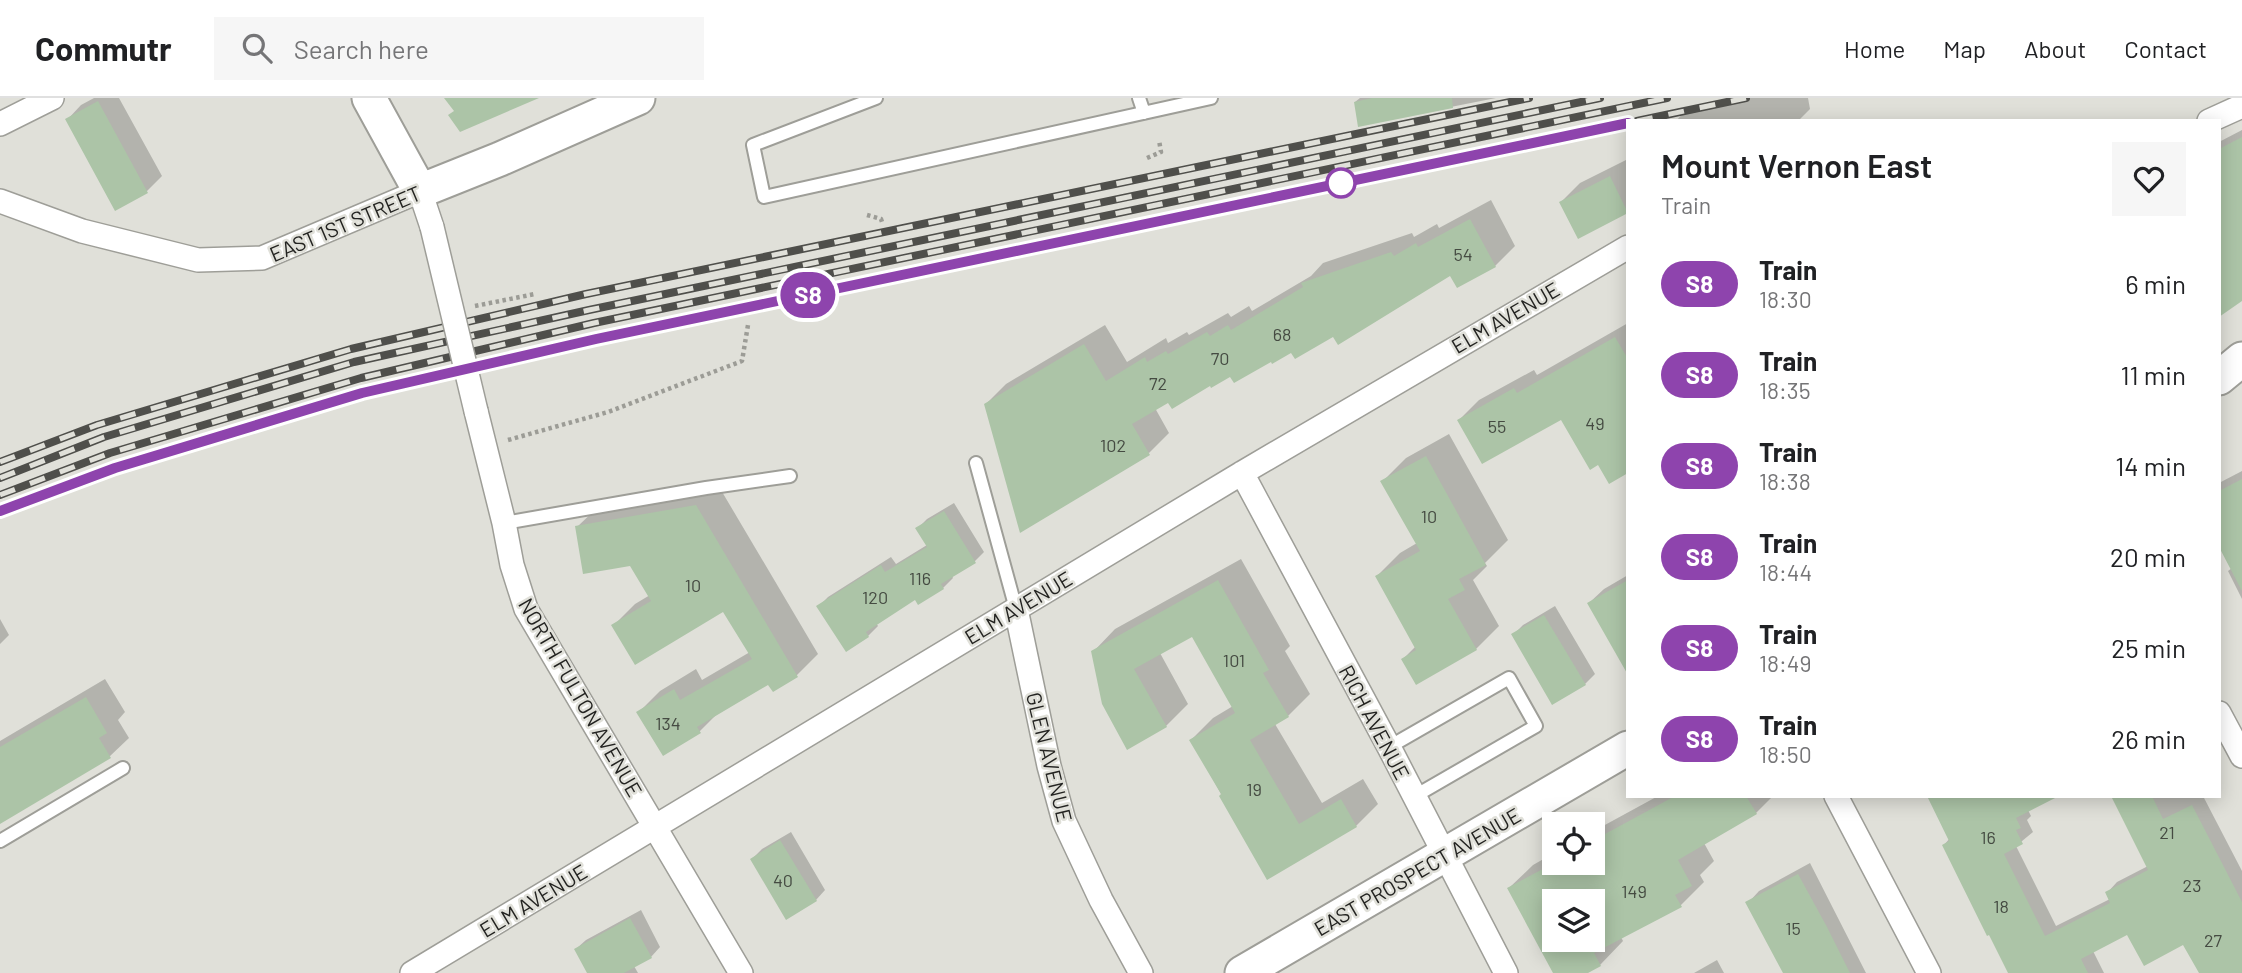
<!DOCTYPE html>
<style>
body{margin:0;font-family:Barlow,sans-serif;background:#f6f6f6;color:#202124;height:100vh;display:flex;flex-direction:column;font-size:26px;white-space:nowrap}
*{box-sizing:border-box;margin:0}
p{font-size:23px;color:#757577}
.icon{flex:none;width:38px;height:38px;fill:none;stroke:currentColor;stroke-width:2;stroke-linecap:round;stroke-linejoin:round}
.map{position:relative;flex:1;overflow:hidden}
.panel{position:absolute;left:1626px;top:21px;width:595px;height:679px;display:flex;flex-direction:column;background:#fff;border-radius:0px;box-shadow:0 4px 18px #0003}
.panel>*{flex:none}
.badge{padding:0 14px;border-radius:23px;font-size:24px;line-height:46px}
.tools{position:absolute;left:1542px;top:714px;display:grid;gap:14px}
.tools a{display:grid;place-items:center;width:63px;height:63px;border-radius:0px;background:#fff;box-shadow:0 4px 18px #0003;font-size:35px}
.map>.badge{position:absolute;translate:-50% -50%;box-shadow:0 0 0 4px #fff}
.round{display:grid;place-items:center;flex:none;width:74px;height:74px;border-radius:0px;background:#f6f6f6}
.summary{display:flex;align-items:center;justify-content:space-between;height:119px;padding:0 35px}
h1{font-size:33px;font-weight:600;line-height:52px}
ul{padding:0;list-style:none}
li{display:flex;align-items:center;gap:21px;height:91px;padding:0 35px}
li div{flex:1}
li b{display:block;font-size:26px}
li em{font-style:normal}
li .badge{min-width:77px;font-weight:700;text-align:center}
header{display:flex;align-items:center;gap:42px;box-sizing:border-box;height:98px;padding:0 35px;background:#fff;border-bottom:2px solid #e0e0e0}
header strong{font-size:33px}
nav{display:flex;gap:38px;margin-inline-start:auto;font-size:24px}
.search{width:490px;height:63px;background:#f6f6f6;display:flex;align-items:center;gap:18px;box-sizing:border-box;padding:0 24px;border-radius:0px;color:#757577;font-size:26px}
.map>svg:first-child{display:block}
.shadow{fill:#0003;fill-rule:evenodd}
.building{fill:#acc4a7;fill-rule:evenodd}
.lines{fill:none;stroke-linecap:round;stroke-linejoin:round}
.lane-casing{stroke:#9e9e98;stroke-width:16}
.street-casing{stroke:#9e9e98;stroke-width:26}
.secondary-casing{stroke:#9e9e98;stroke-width:37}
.path{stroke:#9c9c96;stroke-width:4.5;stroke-dasharray:3.5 3.5;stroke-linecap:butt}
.lane{stroke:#fff;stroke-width:12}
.street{stroke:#fff;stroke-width:23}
.secondary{stroke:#fff;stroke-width:33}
.rail-casing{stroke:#4f4f4b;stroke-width:8}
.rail{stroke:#e0e0d9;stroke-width:5;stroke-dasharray:16;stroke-linecap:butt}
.street-bridge-casing{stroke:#9e9e98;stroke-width:26;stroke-linecap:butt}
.street-bridge{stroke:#fff;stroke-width:23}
.line-casing{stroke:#fff;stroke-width:16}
.line{stroke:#8e44ad;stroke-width:10}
.stop-dot{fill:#fff;stroke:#8e44ad;stroke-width:3.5}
.labels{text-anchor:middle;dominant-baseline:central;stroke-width:5;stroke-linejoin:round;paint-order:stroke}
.number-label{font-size:18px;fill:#454b42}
.street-label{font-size:21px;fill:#232321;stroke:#e0e0d9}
</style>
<header>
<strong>Commutr</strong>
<div class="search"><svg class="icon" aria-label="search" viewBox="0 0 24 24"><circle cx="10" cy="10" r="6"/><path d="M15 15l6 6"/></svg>Search here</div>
<nav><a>Home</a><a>Map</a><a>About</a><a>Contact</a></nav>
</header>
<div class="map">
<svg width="2242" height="875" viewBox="0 0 2242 875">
<rect width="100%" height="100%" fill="#e0e0d9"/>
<path class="shadow" d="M94 0H119L162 78 147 93 116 110 67 22 81 7Z
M1360 0H1496L1360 27 1355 4Z
M1738 0H1808L1810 11 1798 23H1676L1687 11Z
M2242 32V201L2219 217V44Z
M1628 61V113L1579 138 1561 104 1580 85Z
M1491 102 1515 148 1495 168 1451 176 1334 237 1168 302 1155 310 1169 335 1149 355 986 306 1006 286 1105 227 1127 264 1166 240 1168 245 1187 234 1189 237 1228 215 1231 219 1249 208 1252 213 1311 178 1323 165 1412 135 1414 139 1437 126 1439 130Z
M1628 225V373L1598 365 1562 319 1459 322 1479 302 1534 272 1537 277Z
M1449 336 1508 442 1485 465 1487 468 1473 482 1499 528 1476 551 1403 561 1416 548 1377 478 1400 455 1417 445 1383 383 1406 360Z
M2242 373V501L2228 473 2232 470 2219 446V385Z
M718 387 818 556 797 577 768 584 720 613 699 634 639 614 660 593 696 571 702 582 750 554 723 512 613 528 635 506 650 497 631 466 577 429 599 408Z
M954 405 984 454 974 464 952 478 953 480 943 490 916 500 876 525 878 528 868 538 818 509 828 499 891 459 896 466 927 447 918 430 927 421Z
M1241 461 1290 548 1285 553 1310 596 1288 618 1275 626 1322 705 1363 681 1378 706 1356 728 1268 780 1191 642 1213 620 1233 608 1192 537 1160 555 1188 606 1166 628 1093 554 1115 531Z
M1628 477V561L1589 505 1604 491Z
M1555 508 1595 576 1585 586 1513 537 1523 527Z
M0 521 9 537 0 546Z
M105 581 125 614 118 622 129 640 109 659 0 724V643Z
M1658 698H1773L1756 715 1704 745 1714 763 1700 777 1704 784 1681 807 1621 839 1623 843 1600 867 1584 875H1555L1509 790 1533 767 1554 755V765H1592V734ZM1554 803H1592V842H1554Z
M2112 698H2203L2242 773V875H2200L2184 845 2128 835 2093 853 2104 875H2010L1944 747 1950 740 2028 712 2031 718 2027 722 2033 734 2016 748 2056 828 2110 801 2107 795 2117 784 2148 768Z
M791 734 825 792 816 802 752 761 762 751Z
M1810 765 1866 875H1785L1748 805 1759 793Z
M641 812 660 849 651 859 634 868 638 875H589L576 851 586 842Z
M1717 862 1724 875H1694Z"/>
<path class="building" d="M444 0H539L460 34 448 17 454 13Z
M1372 0H1452L1453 10 1358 29 1354 4Z
M98 3 148 95 115 113 65 21Z
M2242 39V203L2219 219V51Z
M1610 78 1628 115 1578 141 1559 104Z
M1470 121 1496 169 1457 190 1450 178 1338 247 1333 239 1295 261 1291 255 1272 266 1271 264 1234 285 1230 279 1211 290 1210 288 1172 311 1168 305 1132 326 1150 357 1020 435 984 306 1084 246 1106 283 1145 259 1147 264 1166 253 1168 256 1207 234 1210 238 1228 227 1231 232 1303 189 1301 185 1391 154 1394 158 1416 145 1418 149Z
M1615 239 1628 261V375L1609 386 1598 367 1590 372 1561 322 1482 366 1457 322 1514 290 1517 295Z
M1426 358 1486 467 1459 481 1465 492 1448 501 1477 552 1416 587 1401 561 1416 552 1375 478 1420 453 1380 383Z
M2242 381V493L2219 449V393Z
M696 407 798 579 773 594 768 587 697 629 701 635 663 658 636 614 674 591 680 602 752 561 723 514 635 567 611 527 651 503 630 468 583 476 575 428Z
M944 413 976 465 941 486 944 491 918 507 915 502 866 534 869 539 846 554 816 508 881 467 885 474 927 449 915 430Z
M1218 482 1269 572 1263 575 1289 619 1250 642 1299 726 1341 701 1357 729 1267 782 1219 698 1221 696 1189 642 1235 615 1192 539 1134 571 1167 629 1127 652 1102 606 1091 553Z
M1628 482V577L1587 505Z
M1544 517 1586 587 1552 607 1511 536Z
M86 599 107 635 99 640 111 660 0 726V649Z
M1675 698H1746L1757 716 1678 762 1692 788 1675 797 1682 809 1594 855 1601 868 1588 875H1553L1507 790 1554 765H1592L1594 742ZM1554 803H1592V842H1554Z
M1927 698H2059L2016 720 2021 730 2016 732 2023 746 2004 756 2045 838 2110 805 2105 794 2148 772 2111 698H2152L2163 721 2192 707 2242 804V875H2199L2183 847 2144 868 2127 837 2081 861 2088 875H2008L1989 837 1987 838 1942 747 1949 743Z
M780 742 817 803 786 822 750 761Z
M1798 776 1827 829 1850 875H1783L1745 804Z
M630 820 652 860 624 875H587L574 851Z"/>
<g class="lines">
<defs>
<path id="lane" d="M876 0 753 47 764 99 1211 0
M1139 0 1144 15
M976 365 1016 511
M504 425 706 390 790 378
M1389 649 1509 580 1536 628 1415 698
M0 743 123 670"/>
<path id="street" d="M2209 23 2242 8
M0 26 52 0
M0 103 82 133 198 162 262 160 420 93 432 129
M476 313 504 425 512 467 526 511 741 875
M1242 375 1389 649 1506 875
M1016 511 1049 668 1064 723 1101 802 1141 875
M2219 615 2242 658
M1836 698 1929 875
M412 875 1242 375 1628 149"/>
<path id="secondary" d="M369 0 420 93 500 61 638 0
M2219 280 2242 261
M1242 875 1628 650"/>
</defs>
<use href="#lane" class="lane-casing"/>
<use href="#street" class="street-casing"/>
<use href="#secondary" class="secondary-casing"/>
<path class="path" d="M1147 60 1161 54 1159 42
M867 117 881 121 882 124
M475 208 535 196
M508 342 608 314 742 263 748 227"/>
<use href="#lane" class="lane"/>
<use href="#street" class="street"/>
<use href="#secondary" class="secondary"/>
<defs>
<path id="rail" d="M1637 23 1746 0
M0 364 97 327 351 251 586 196 1529 0
M0 380 104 339 354 264 589 212 1600 0
M0 397 110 355 361 280 594 225 1667 0
M0 413 115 370 362 295 596 241 1628 25"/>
</defs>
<use href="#rail" class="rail-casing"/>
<use href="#rail" class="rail"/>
<defs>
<path id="street-bridge" d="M432 129 476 313"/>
</defs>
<use href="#street-bridge" class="street-bridge-casing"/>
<use href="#street-bridge" class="street-bridge"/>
</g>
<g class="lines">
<defs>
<path id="line" d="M0 413 115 370 362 295 596 241 1628 25"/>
</defs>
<use href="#line" class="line-casing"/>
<use href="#line" class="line"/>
</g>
<circle class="stop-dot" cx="1341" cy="85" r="14"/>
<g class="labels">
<g class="number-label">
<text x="1463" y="156">54</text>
<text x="1282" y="236">68</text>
<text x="1220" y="260">70</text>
<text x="1158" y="285">72</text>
<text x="1595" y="325">49</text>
<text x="1497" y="328">55</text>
<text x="1113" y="347">102</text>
<text x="1429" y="418">10</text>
<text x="920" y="480">116</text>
<text x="693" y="487">10</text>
<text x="875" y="499">120</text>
<text x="1234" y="562">101</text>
<text x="668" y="625">134</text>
<text x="1254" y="691">19</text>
<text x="2167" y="734">21</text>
<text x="1988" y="739">16</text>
<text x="783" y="782">40</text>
<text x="2192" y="787">23</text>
<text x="1634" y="793">149</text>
<text x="2001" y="808">18</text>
<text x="1793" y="830">15</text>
<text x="2213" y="842">27</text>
</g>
<g class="street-label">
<text transform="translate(345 125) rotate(-23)">EAST 1ST STREET</text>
<text transform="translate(1505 219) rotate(-30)">ELM AVENUE</text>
<text transform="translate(1018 509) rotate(-31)">ELM AVENUE</text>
<text transform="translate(581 599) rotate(60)">NORTH FULTON AVENUE</text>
<text transform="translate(1375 624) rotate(62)">RICH AVENUE</text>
<text transform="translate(1050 659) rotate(76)">GLEN AVENUE</text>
<text transform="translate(1417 773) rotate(-30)">EAST PROSPECT AVENUE</text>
<text transform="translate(533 802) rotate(-31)">ELM AVENUE</text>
</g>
</g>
</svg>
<div class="tools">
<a><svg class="icon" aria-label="locate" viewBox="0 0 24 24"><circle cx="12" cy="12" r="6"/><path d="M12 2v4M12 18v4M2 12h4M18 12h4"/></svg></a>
<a><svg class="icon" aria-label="layers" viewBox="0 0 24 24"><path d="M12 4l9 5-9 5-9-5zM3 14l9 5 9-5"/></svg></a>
</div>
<b class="badge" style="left:808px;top:197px;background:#8e44ad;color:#fff">S8</b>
<section class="panel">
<div class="summary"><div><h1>Mount Vernon East</h1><p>Train</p></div><a class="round"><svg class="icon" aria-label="heart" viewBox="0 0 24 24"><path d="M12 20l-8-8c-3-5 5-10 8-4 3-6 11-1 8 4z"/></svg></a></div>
<ul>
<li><span class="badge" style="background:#8e44ad;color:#fff">S8</span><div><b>Train</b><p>18:30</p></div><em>6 min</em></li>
<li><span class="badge" style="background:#8e44ad;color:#fff">S8</span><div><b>Train</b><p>18:35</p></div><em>11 min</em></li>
<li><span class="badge" style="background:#8e44ad;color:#fff">S8</span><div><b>Train</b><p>18:38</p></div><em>14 min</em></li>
<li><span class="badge" style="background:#8e44ad;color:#fff">S8</span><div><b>Train</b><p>18:44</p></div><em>20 min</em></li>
<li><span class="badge" style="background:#8e44ad;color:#fff">S8</span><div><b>Train</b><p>18:49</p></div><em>25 min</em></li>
<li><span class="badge" style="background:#8e44ad;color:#fff">S8</span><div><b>Train</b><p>18:50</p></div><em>26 min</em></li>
</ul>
</section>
</div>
